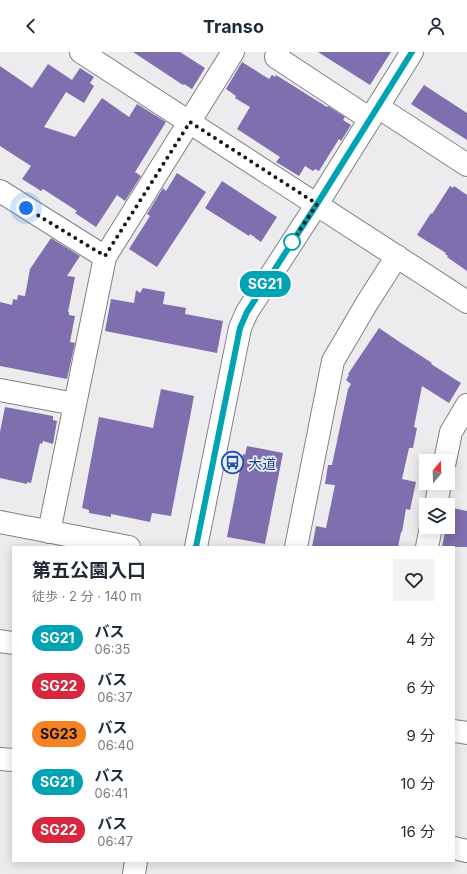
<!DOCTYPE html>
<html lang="ja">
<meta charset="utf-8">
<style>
body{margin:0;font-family:Inter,"Noto Sans JP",sans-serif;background:#f2f2f3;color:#1f2937;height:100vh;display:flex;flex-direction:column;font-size:15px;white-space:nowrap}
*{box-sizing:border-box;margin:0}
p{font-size:13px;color:#747a83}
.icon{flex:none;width:22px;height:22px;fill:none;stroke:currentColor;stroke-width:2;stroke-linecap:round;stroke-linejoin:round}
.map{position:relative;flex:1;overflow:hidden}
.details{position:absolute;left:12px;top:494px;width:443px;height:316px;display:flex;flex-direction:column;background:#fff;border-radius:0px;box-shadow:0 2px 10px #0003}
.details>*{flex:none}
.badge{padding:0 8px;border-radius:13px;font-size:14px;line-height:26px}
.needle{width:26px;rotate:19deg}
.buttons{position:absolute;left:419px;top:402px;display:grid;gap:8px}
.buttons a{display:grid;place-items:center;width:36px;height:36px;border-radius:0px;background:#fff;box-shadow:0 2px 10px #0003;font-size:20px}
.you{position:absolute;width:20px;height:20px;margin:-10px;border:3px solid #fff;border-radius:50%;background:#1a73e8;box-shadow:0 0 0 6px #1a73e833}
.map>.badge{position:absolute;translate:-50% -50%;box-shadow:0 0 0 2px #fff}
.round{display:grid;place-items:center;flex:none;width:42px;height:42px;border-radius:0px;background:#f2f2f3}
.head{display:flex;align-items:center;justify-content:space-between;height:68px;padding:0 20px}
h1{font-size:19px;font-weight:700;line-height:30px}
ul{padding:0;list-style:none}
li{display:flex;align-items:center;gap:12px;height:48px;padding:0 20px}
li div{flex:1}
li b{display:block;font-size:15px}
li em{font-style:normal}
li .badge{min-width:44px;font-weight:700;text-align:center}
header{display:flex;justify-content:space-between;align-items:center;height:52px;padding:0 20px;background:#fff;font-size:18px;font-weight:700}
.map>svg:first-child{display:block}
.building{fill:#7f6faf}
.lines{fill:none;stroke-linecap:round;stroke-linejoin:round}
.minor-casing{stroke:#818183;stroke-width:24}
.tertiary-casing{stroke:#818183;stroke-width:24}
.minor{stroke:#fff;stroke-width:22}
.tertiary{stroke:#fff;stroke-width:22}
.line-casing{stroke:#fff;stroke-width:9}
.line{stroke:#00a3b4;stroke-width:6}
.walk{stroke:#171717;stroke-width:4;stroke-dasharray:0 7.2}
.stop-dot{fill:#fff;stroke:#00a3b4;stroke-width:2}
.labels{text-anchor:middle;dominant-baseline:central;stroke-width:3.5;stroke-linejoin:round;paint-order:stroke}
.transit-label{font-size:14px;fill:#164399;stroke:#ececee;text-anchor:start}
</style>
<header><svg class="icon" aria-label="back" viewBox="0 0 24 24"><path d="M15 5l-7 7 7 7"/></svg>Transo<svg class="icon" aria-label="person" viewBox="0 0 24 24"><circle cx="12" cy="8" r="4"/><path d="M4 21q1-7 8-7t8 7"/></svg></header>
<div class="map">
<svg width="467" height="822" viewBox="0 0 467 822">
<rect width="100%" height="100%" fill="#ececee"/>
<path class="building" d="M133 0H180L205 16 192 37 184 32 183 33Z
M318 0H391L370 33Z
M242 10 269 27 272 23 275 25 276 23 327 55 328 54 345 65 343 68 351 73 341 89 339 87 319 119 315 117 313 119 305 114 299 124 276 110 280 105 237 77 250 55 235 46 236 44 226 37Z
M48 12 72 28 80 16 94 25 90 31 94 34 84 51 66 40 44 75 75 85 102 46 129 65 137 52 166 70 135 120 141 124 125 149 117 143 96 175 75 161 77 159 43 137 41 139 22 127 31 114 0 94V14L32 36Z
M424 33 467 61V88L411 52Z
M177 121 206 140 157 215 129 197 150 164 147 162 163 136 166 139Z
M222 129 277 165 261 190 250 182 249 184 205 156Z
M450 134 453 136 454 134 467 143V219L447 205 448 204 445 202 446 201 417 183 431 161 432 162Z
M51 186 80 204 67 224 75 225 68 260H69V263L75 264 70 290 75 291 67 327 0 314V250L12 253 13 247 17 248 18 243 25 244 30 217Z
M143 236 165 240 163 252 186 256 185 262 223 269 217 301 105 279 111 247 134 251 136 238 140 241Z
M379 276 401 291 432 311 431 312 461 331 449 351 422 334 414 375 417 376 413 396H409L402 427 416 430 410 458 406 457 402 480H401L398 495H312L316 474 326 476 335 433 325 432 328 413H332L348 337 351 332 346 328 349 323 348 322Z
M161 337 194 344 171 464 152 461 150 470 111 462V465L89 461V458L82 456 99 365 153 376Z
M5 355 53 364V368L57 369 53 392 43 389 42 392 40 391 31 431 27 430V432L0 426V380Z
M247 394 283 401 265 492 227 485 243 402 245 403Z
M448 455 467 459V495H442L446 475H448Z"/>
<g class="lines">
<defs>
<path id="minor" d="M81 0 467 250
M276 5 370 67
M378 55 467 113
M0 139 105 205
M0 338 75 352
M445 409 451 380 467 353
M436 453 440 431
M0 470 129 495
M49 480 105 205 233 0
M296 495 333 309 367 251 397 204
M427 495 431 475
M0 589 13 591
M454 679 467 681
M0 707 13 708
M454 796 467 799"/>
<path id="tertiary" d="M196 495 240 276 247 260 317 152 412 0
M134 822 136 809"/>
</defs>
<use href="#minor" class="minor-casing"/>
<use href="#tertiary" class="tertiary-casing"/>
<use href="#minor" class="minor"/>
<use href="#tertiary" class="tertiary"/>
</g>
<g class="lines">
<defs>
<path id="line" d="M196 495 240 276 247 260 317 152 412 0"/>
</defs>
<use href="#line" class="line-casing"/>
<use href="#line" class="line"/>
<path class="walk" d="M26 156 105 204 190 70 317 152 292 190"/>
</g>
<defs>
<symbol id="bus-ring" viewBox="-11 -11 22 22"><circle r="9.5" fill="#ececee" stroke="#1a4fb4" stroke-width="1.5"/><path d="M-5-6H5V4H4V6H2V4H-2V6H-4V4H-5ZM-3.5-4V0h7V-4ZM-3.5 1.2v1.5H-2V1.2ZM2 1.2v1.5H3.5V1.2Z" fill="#1a4fb4"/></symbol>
</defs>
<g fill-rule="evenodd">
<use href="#bus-ring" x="220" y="398" width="25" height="25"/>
</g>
<circle class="stop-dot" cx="292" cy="190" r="8"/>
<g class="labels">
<g class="transit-label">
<text x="248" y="411">大道</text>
</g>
</g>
</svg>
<div class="buttons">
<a><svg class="needle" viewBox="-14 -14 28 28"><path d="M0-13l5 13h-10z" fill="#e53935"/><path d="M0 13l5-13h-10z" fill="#747a83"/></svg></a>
<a><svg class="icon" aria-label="layers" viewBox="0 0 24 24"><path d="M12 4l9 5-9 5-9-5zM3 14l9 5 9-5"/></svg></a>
</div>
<div class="you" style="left:26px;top:156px"></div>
<b class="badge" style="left:265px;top:232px;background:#00a3b4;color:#fff">SG21</b>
<section class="details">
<div class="head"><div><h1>第五公園入口</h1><p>徒歩 · 2 分 · 140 m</p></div><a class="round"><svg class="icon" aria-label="heart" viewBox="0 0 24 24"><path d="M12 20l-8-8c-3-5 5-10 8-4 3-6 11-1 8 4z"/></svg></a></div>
<ul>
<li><span class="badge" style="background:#00a3b4;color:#fff">SG21</span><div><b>バス</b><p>06:35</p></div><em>4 分</em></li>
<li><span class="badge" style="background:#d7263d;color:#fff">SG22</span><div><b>バス</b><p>06:37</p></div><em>6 分</em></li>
<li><span class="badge" style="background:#f58220;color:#111">SG23</span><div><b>バス</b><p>06:40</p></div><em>9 分</em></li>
<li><span class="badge" style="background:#00a3b4;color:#fff">SG21</span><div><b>バス</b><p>06:41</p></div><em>10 分</em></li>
<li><span class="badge" style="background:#d7263d;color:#fff">SG22</span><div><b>バス</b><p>06:47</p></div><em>16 分</em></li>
</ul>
</section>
</div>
